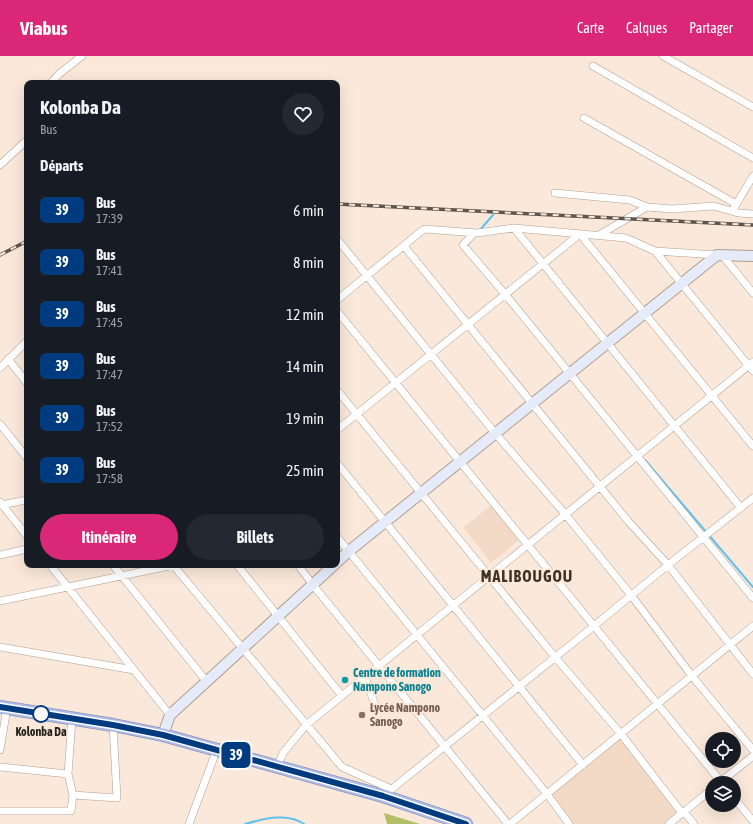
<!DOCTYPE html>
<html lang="fr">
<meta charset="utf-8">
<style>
body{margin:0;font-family:"Asap Condensed",sans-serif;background:#242831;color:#f1f3f6;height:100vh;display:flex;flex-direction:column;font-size:15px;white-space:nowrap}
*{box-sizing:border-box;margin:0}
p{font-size:13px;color:#9ea1a6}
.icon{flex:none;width:22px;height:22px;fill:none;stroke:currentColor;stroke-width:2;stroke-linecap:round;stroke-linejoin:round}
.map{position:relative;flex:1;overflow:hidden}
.details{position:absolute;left:24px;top:24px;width:316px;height:488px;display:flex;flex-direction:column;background:#171b24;border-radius:8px;box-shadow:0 4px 16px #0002}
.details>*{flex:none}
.badge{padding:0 8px;border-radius:6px;font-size:14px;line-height:26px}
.controls{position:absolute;left:705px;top:676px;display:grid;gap:8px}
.controls a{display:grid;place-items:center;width:36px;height:36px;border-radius:50%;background:#171b24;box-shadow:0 4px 16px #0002;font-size:20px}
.map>.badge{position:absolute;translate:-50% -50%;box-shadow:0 0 0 2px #fff}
h2{padding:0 16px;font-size:15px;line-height:36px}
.round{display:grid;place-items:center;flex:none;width:42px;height:42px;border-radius:21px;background:#242831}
.headline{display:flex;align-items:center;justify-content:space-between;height:68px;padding:0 16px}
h1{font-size:19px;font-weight:700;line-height:30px}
.cta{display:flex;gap:8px;margin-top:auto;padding:8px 16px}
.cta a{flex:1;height:46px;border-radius:24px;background:#db2777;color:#fff;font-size:16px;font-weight:700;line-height:46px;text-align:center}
.cta a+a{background:#242831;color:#f1f3f6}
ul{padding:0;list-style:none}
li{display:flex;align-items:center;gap:12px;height:52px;padding:0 16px}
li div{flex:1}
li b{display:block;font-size:15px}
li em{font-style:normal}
li .badge{min-width:44px;font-weight:700;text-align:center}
header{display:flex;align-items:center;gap:24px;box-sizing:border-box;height:56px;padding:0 20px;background:#db2777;color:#fff}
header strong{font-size:19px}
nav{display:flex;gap:22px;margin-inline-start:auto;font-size:14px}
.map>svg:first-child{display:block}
.built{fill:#f2dac7}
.forest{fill:#b3be67}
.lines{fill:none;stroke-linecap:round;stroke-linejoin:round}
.stream{stroke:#5fc0ee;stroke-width:2}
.street-casing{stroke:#af9f91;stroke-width:8}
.secondary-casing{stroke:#af9f91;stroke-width:12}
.highway-casing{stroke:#7d84a1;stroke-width:14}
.street{stroke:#fff;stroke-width:7}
.secondary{stroke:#e6ebf9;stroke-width:10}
.highway{stroke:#adbbea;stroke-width:13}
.rail-casing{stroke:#5d544d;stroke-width:3.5}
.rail{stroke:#fae9da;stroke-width:2;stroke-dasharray:6;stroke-linecap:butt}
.line-casing{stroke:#fff;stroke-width:9}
.line{stroke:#003b80;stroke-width:6}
.culture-dot{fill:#0f9aa8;stroke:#fae9da;stroke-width:1.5}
.stop-dot{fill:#fff;stroke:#003b80;stroke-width:2}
.education-dot{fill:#8d6e63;stroke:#fae9da;stroke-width:1.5}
.labels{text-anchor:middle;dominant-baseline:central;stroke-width:4;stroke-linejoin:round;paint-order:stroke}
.culture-label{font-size:12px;font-weight:bold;fill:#0d838f;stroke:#fae9da;text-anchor:start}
.education-label{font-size:12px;font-weight:bold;fill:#785e54;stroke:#fae9da;text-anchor:start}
.stop-label{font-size:12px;font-weight:bold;fill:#251f1a;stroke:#fae9da}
.district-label{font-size:16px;font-weight:bold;letter-spacing:1px;fill:#3f3126;stroke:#fae9da}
</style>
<header>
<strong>Viabus</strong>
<nav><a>Carte</a><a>Calques</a><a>Partager</a></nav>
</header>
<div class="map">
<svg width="753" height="768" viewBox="0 0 753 768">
<rect width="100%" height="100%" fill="#fae9da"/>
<path class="built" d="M491 450 519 484 491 507 463 471Z
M622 681 683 760 671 768H568L545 743Z"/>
<path class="forest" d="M384 757 420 768H387Z"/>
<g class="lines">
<path class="stream" d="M480 174 493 159
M645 404 753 531
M245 768C263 763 288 756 304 768"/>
<defs>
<path id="street" d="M663 0 753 51
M593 10 753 102
M51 27 59 18 82 0
M584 62 736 148
M0 109 27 84
M555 137 630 144 647 151 672 153 714 150 738 157 753 158
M734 152 753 120
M514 172 741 452
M474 177 463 189 505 238 753 542
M599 179 647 151
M337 183 495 377 565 458 631 539 692 620 753 694
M404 190 628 465 668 509 753 618
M655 195 753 315
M722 199 753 237
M337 244 424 173 477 177 514 172 626 182 655 195 717 199
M337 255 722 727
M8 303 27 327
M0 312 27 285
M337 334 555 601 621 678 682 757
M0 368 27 402
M337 374 580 178 753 390
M337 407 583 709
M0 446 27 480
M0 449 27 444
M337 481 547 738 569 768
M0 499 27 493
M50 509 170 659
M113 509 207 626
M173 509 342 711 391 733
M237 509 342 640
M298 509 313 529 508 768
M0 545 174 509
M0 591 134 614
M365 621 376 652
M0 694 7 652
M0 711 68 718
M277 711 283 697 306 669 753 306
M719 727 753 700
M73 739 117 742 113 669
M383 740 594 570 668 509 753 442
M734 742 753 765
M0 755H71L73 739 68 718 72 663
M684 756 694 768
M189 768 217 693
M510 768 753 570
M669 768 712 733"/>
<path id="secondary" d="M337 506 349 495 717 199 753 200
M163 679 170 659 334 509"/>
<path id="highway" d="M0 651 113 669 163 679 383 740 466 768"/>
</defs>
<use href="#street" class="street-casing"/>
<use href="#secondary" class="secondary-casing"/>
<use href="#highway" class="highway-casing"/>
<use href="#street" class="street"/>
<use href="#secondary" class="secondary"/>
<use href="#highway" class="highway"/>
<defs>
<path id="rail" d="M337 148 753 169
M0 199 27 185"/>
</defs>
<use href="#rail" class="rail-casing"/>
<use href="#rail" class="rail"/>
</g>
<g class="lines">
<defs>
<path id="line" d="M0 651 113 669 163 679 383 740 466 768"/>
</defs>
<use href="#line" class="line-casing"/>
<use href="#line" class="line"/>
</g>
<circle class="culture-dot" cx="345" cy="624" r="4"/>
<circle class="stop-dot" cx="41" cy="658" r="8"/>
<circle class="education-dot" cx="362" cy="659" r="4"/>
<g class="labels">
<g class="culture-label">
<text x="353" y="617">Centre de formation<tspan x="353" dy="14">Nampono Sanogo</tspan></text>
</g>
<g class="education-label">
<text x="370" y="652">Lycée Nampono<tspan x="370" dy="14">Sanogo</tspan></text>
</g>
<g class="stop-label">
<text x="41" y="676">Kolonba Da</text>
</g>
<g class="district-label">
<text x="527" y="520">MALIBOUGOU</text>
</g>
</g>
</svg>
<div class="controls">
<a><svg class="icon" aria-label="locate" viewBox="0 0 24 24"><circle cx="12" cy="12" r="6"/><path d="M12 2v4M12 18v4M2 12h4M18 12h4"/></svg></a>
<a><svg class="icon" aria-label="layers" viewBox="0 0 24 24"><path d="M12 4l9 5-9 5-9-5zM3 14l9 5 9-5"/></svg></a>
</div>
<b class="badge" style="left:236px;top:699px;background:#003b80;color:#fff">39</b>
<section class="details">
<div class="headline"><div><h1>Kolonba Da</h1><p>Bus</p></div><a class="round"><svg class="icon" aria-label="heart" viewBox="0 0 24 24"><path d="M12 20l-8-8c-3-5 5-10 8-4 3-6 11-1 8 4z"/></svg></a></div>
<h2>Départs</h2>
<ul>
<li><span class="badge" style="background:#003b80;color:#fff">39</span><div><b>Bus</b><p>17:39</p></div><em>6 min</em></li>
<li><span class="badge" style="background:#003b80;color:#fff">39</span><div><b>Bus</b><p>17:41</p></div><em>8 min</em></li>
<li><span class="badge" style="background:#003b80;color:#fff">39</span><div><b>Bus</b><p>17:45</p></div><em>12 min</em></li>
<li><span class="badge" style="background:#003b80;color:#fff">39</span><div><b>Bus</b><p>17:47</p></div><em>14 min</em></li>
<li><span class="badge" style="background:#003b80;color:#fff">39</span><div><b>Bus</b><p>17:52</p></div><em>19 min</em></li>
<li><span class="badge" style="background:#003b80;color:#fff">39</span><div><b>Bus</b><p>17:58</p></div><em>25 min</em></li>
</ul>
<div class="cta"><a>Itinéraire</a><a>Billets</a></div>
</section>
</div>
